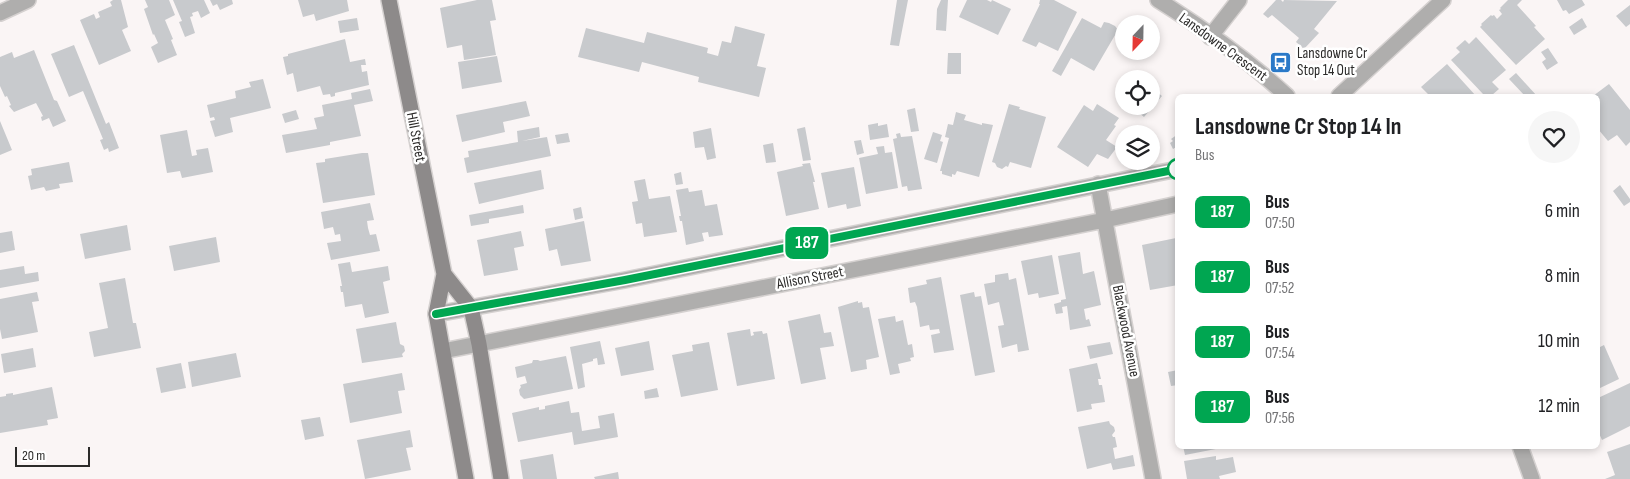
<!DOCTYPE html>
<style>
body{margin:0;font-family:"Sofia Sans Condensed",sans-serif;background:#f6f6f6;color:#202124;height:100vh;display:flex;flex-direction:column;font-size:19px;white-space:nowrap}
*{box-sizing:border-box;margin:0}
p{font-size:16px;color:#757577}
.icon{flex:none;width:28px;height:28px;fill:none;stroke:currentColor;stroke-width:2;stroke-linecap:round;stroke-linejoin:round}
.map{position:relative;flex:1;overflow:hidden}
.sheet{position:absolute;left:1175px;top:94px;width:425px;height:355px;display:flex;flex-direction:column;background:#fff;border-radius:8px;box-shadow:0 2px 8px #0003}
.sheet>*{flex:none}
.badge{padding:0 10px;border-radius:8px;font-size:18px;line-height:32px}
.needle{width:32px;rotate:202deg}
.buttons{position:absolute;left:1115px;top:15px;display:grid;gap:10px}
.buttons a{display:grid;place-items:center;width:45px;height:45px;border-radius:50%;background:#fff;box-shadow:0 2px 8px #0003;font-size:25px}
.scale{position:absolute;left:15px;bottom:12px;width:75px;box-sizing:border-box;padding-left:5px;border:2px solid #2c2b2a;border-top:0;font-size:14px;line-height:18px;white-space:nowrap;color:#2c2b2a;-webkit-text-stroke:4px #fff;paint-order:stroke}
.map>.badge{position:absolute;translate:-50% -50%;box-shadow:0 0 0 2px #fff}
.round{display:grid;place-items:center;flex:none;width:52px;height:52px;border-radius:26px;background:#f6f6f6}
.headline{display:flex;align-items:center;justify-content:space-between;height:85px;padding:0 20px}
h1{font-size:24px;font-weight:700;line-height:38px}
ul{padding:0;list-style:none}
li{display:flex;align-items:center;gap:15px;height:65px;padding:0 20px}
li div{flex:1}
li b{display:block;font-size:19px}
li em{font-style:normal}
li .badge{min-width:55px;font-weight:700;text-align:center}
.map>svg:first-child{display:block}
.building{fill:#c8cacd}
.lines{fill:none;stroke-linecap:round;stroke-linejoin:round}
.street-casing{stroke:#d5d1d0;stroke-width:18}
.secondary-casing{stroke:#d5d1d0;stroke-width:18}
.street{stroke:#afaead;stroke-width:15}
.secondary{stroke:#8d8a8a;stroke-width:15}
.line-casing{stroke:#fff;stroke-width:11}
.line{stroke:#00a651;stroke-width:8}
.stop-dot{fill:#fff;stroke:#00a651;stroke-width:2.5}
.labels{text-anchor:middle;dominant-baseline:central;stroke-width:5;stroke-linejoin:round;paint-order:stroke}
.street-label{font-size:15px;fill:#2c2b2a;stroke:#fff}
.poi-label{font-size:15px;fill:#2c2b2a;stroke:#fff;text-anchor:start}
</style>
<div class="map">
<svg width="1630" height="479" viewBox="0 0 1630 479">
<rect width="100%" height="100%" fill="#faf5f5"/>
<path class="building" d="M113 0H121L128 27 122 30 131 51 99 65 80 20 94 14 96 19 100 17 98 12 112 6 110 2Z
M145 0H169L175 15 165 20 173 39 171 40 177 55 158 63 151 47 158 43 154 34 153 35 144 9 148 7Z
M173 0H204L210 13 201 18 198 11 192 13 193 16 190 17 195 33 185 37 179 22 182 21Z
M210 0H232L233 4 220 10 217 4 213 6Z
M298 0H347L349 11 316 21 314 14 303 17Z
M477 0H492L496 20 490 21 496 55 464 60 462 45 447 48 440 8Z
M897 0H908L899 46 890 45Z
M941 0H948L946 31 936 30 937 9Z
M967 0H987L991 2 992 0 1011 9 998 35 959 17Z
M1040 0H1054L1077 12 1058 51 1039 42 1036 47 1022 41 1040 4H1039Z
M1276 0H1281L1283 2 1284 0 1337 1 1314 29 1319 33 1304 49 1296 42 1299 38 1272 15 1268 18 1263 14Z
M1508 0H1522L1517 5 1536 26 1534 27 1545 39 1516 65 1480 27 1482 25 1481 24 1491 15 1492 16 1494 15 1497 19 1502 14 1499 10 1501 9 1500 8Z
M1557 0H1582L1585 5 1569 14 1566 10 1563 11Z
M1630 5V24L1626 27 1616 16Z
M357 18 359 30 340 33 338 21Z
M1082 18 1101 28 1104 22 1109 23 1115 26 1118 30 1094 71 1071 58 1061 76 1052 71Z
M1582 18 1587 27 1574 35 1569 27Z
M735 26 765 34 757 66 766 68 759 97 698 82 699 77 642 62 639 72 578 57 586 28 644 43 647 32 708 48 707 53 718 56 722 41 731 43Z
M1476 37 1506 70 1492 82 1499 89 1492 95 1494 96H1487L1483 94 1451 60 1460 52 1456 48 1465 40 1469 44Z
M345 39 350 62 365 59 366 65H361L362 72 367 71 369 85 335 93V96L331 97 330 94 323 95 320 86 297 92 293 73 287 75 283 57 288 56V54Z
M74 45 106 124 109 122 119 148 109 152 108 148 104 150 100 140 103 139 83 91 69 97 51 54Z
M1548 48 1558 63 1547 70 1542 62 1546 59 1541 52Z
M34 50 54 100 57 101 66 121 53 127 49 118 42 121 41 117 43 116 36 103 14 112 9 106 11 105 7 96 5 97 0 86V57L12 52 14 58Z
M948 53H961V74H947Z
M497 56 502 82 462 89 458 62Z
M1447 64 1476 96H1430L1421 87Z
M1516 73 1537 96H1525L1509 79Z
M263 79 271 108 230 118 233 132 215 137 210 121 215 120 214 117 210 118 207 105 236 98 235 91 251 87 249 82Z
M1609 84 1630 110V142L1626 146 1617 135 1608 141 1598 129V96H1593Z
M1151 87 1162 96 1144 117 1131 106H1151Z
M370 89 373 101 354 105 361 136 330 142V145L286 153 282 135 317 129 314 118 324 116 322 105 352 99 351 93Z
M526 101 530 116 503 122 505 132 462 142 456 115Z
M1009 104 1020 107 1019 109 1046 117 1031 168 1010 162 1008 167 1006 166 1002 169 997 167 995 163 992 162Z
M1097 104 1119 118 1114 125 1116 126 1106 140 1117 147 1108 159 1097 154 1088 167 1057 147 1084 105 1093 111Z
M915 108 919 131 911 132 907 110Z
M296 110 299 119 285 123 282 114Z
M956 112 966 115 964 120 982 125V123L993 125 979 177 957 171 955 175 952 174V177L942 174V171H940L949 138 945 137 948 124 953 125Z
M0 121 12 150 0 155Z
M878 123V126L887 124 889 137 870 140 868 125Z
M539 127 540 137 522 141 547 137 551 156 467 173 464 158 469 157 468 151 518 142 517 131Z
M805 127 811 160 803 161 797 129Z
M711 128 716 158 707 160 704 147 695 148 693 132Z
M187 130 192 156 197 155 196 150 208 148 213 172 182 178 180 171 167 173 160 135Z
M933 132 942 135 940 141 943 142 937 163 924 159Z
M568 133 570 142 557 144 555 135Z
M900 133 901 137 912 136 922 189 908 191 907 186 902 187 893 139 897 138 896 134Z
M1178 134V146L1173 149 1170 143 1173 141 1171 139Z
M861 140 864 153 857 155 854 141Z
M773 143 776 162 766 163 763 145Z
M884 146 885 153 892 152 898 188 866 194 859 158 878 154 876 147Z
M362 153H368L375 195 323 203 316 163 325 162V159Z
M69 162 73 182 59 184 60 188 46 191 44 187 31 190 28 176 32 175 31 169Z
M810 163 815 182H813L819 209 786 216 777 172 803 166 802 164Z
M854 167 861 206 847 209 846 204 828 208 821 173Z
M541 170 544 189 479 204 474 183Z
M681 172 683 184 676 185 674 174Z
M645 179 649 199 670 196 677 232 644 237 642 223 636 224 632 202 638 201 634 181Z
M1620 185 1630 199V202L1624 206 1613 191Z
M688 188 689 192 702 190 705 206 717 204 723 235 709 237 708 232 702 233 704 241 686 245 682 221H680L679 216H681L676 190Z
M370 203 374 220 367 221 368 228 370 235 376 234 380 251 331 260 327 243 341 241 340 234 335 235 333 227 324 229 321 212Z
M523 205 524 213 489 219V223L471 226 469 215Z
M581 207 583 218 575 220 573 209Z
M584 221 591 261 561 266 557 249 549 251 545 229Z
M127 225 131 250 85 259 80 234Z
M12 231 15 250 0 253V233Z
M521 231 524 246 514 248 518 270 484 276 477 240Z
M216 237 220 262 174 271 169 246Z
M1176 238 1178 285 1150 290 1142 245Z
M1080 252 1083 274 1094 271 1101 305 1084 309 1086 320 1089 319 1091 326 1070 330 1067 306 1062 307 1063 313 1056 314 1054 304 1061 302V300L1066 299 1058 256Z
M1052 255 1059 294 1039 298 1038 293 1028 295 1021 261Z
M350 262 352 272 388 266 390 280 383 282 389 313 365 318 362 304 345 307 343 292H341L340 286H342L338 264Z
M24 266 25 274 38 272 39 281 0 288V270Z
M1008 273 1009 280 1016 278 1029 350 1018 352 1017 344 1002 348 998 326 1004 325 999 302 988 305 984 284 995 282V275Z
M941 277 954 350 934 353 931 335 940 333 939 329 930 330 929 325 920 327 917 307 915 302 910 303 908 288 927 284 926 280Z
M125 278 133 323H136L141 348 94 357 89 332 108 328 99 283Z
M37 292 39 301 32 302 38 332 2 339 0 329V299Z
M974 292 975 297 981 296 995 372 975 376 960 295Z
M858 301V303L862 302 863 308 869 307 879 357 866 360 867 369 851 372 838 307Z
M820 314 824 333 831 332 834 346 820 348 826 379 801 384 788 321Z
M895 316 896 322 903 320 908 345 912 344 914 357 910 358 911 361 898 364 900 373 890 375 878 319Z
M396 322 400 344 404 346 405 351 402 354 403 357 362 363 356 329Z
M750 329 751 336 754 335 753 332 762 331 763 334 767 333 775 379 737 386 727 333Z
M600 341 605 364 598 365 597 358 593 359V361L582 364 585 387 578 389 570 347Z
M649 341 654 370 621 376 615 348Z
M709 342 718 390 681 397 672 355 693 351 692 345Z
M1110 342 1113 354 1090 359 1087 346Z
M1604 345 1619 379 1598 389V348Z
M33 348 36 367 4 373 1 354Z
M236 353 241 377 192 387 188 362Z
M566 356 573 389 524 399 520 395 519 390 521 387 520 385 527 383 525 376 517 378 515 367 532 363 533 360H538L540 361Z
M181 363 186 388 161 393 156 368Z
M1097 363 1101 379H1098L1099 385H1102L1105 402 1091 404 1092 409 1077 412 1069 369Z
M1178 370V385L1171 386 1168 372Z
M402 373 405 390 398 391 402 413 350 423 343 384Z
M1630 383V426L1602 440 1598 431V398Z
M52 387 58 418 47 420 48 425 0 433V397L6 396V394L13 393V395Z
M657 388 659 397 645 399 644 391Z
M569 401 571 413 579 412 582 431 600 428 598 416 614 413 618 437 574 445 572 432 518 442 512 413 539 407V410L545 409V406Z
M320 417 324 436 305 440 301 420Z
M1109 421 1110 424 1114 427 1115 431 1112 435 1113 437H1115L1117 447 1113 448 1115 459 1133 455 1135 466 1113 470 1111 463 1087 469 1078 427Z
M410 430 413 447 406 448 411 470 365 479 357 440Z
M1630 444V479H1605L1615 475 1607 452Z
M1183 446H1226V447L1185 455Z
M553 454 557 479H523L520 460Z
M1216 456V460L1233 457 1236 472 1219 476 1220 479H1187L1184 461Z
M618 472 619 479H595L594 477Z"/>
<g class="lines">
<defs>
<path id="street" d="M1158 0C1201 27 1250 62 1287 96
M0 13 28 0
M1210 37 1239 0
M1339 96 1443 0
M1098 184 1153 479
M436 314 625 280 1178 169
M443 351 1105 220 1178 204
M1520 446 1532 479"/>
<path id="secondary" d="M389 0 444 274 436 314 466 479
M444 274 471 308 479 344 501 479"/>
</defs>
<use href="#street" class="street-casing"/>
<use href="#secondary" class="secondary-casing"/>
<use href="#street" class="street"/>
<use href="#secondary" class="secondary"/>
</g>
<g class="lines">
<defs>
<path id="line" d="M436 314 625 280 1178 169"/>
</defs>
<use href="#line" class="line-casing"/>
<use href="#line" class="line"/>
</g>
<defs>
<symbol id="bus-square" viewBox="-11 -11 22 22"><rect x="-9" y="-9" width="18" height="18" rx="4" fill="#2a79c8" stroke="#fff"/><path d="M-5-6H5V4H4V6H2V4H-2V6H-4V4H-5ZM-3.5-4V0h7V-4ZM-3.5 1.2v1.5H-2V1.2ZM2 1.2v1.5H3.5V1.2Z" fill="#fff"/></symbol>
</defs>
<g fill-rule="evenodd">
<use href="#bus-square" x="1268" y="50" width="25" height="25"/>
</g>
<circle class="stop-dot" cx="1178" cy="169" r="10"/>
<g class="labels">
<g class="street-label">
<text transform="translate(1223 47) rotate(36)">Lansdowne Crescent</text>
<text transform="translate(416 137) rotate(79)">Hill Street</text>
<text transform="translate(810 278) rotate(-11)">Allison Street</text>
<text transform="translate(1126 331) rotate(79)">Blackwood Avenue</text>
</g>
<g class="poi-label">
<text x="1297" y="53">Lansdowne Cr<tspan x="1297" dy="17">Stop 14 Out</tspan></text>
</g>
</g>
</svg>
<div class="buttons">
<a><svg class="needle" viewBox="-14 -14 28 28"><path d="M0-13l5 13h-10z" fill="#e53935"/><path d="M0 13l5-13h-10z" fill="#757577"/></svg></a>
<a><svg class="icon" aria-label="locate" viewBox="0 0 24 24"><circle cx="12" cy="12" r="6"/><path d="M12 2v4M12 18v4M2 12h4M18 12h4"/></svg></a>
<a><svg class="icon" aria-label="layers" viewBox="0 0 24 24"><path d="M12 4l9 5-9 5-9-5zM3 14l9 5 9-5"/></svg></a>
</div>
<div class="scale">20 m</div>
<b class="badge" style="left:807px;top:243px;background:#00a651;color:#fff">187</b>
<section class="sheet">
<div class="headline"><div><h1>Lansdowne Cr Stop 14 In</h1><p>Bus</p></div><a class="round"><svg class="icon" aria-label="heart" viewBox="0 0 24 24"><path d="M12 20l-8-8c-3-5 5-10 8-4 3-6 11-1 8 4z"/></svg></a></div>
<ul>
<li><span class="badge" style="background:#00a651;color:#fff">187</span><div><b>Bus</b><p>07:50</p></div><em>6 min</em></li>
<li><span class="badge" style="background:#00a651;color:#fff">187</span><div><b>Bus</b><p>07:52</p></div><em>8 min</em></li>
<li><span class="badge" style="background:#00a651;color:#fff">187</span><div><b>Bus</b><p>07:54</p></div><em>10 min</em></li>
<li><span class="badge" style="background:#00a651;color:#fff">187</span><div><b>Bus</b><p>07:56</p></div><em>12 min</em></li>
</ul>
</section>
</div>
